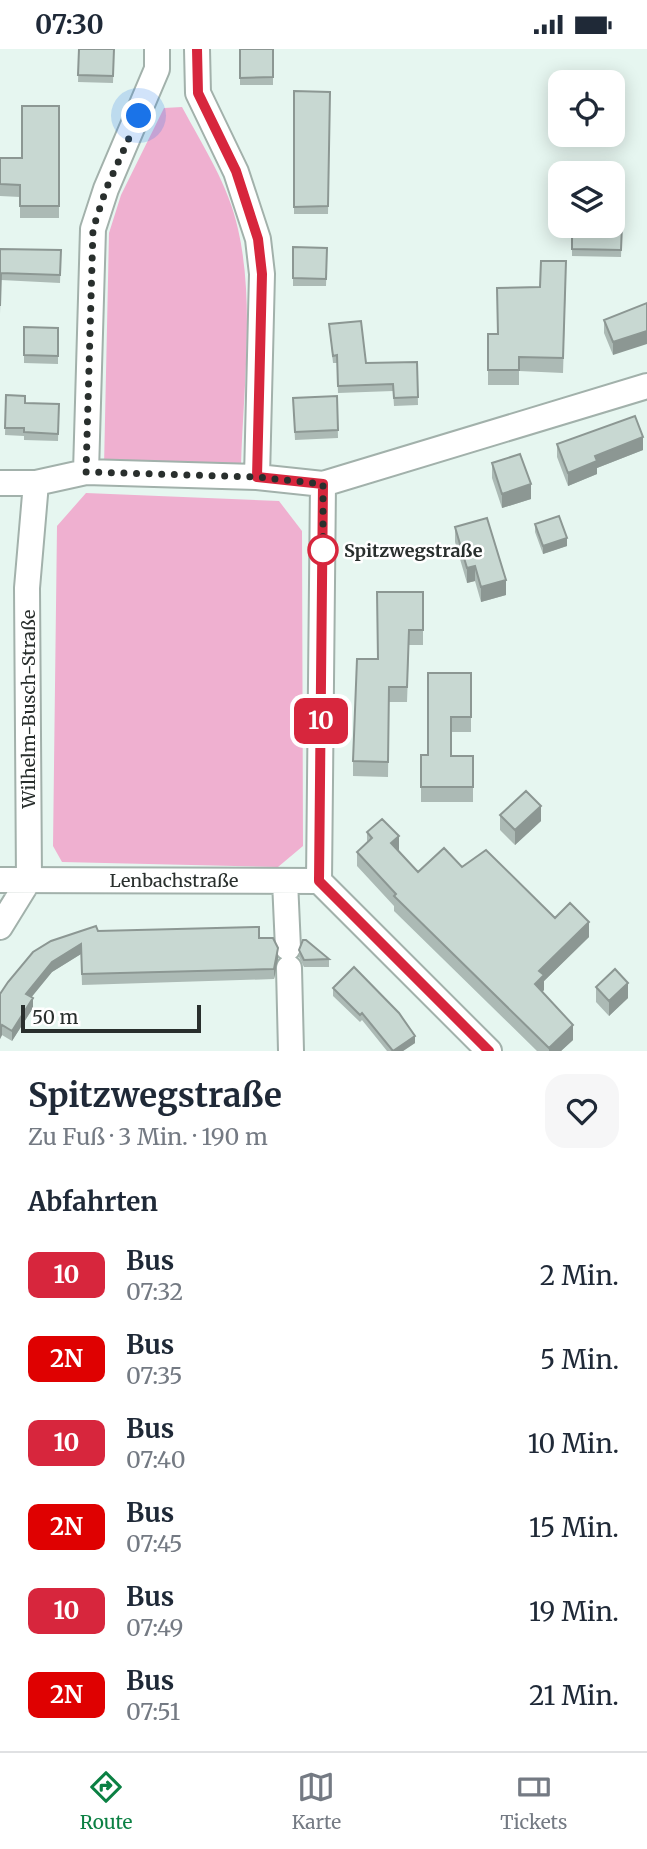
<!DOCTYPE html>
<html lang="de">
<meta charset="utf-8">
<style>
body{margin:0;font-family:Merriweather,serif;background:#f6f6f7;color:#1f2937;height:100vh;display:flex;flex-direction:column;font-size:26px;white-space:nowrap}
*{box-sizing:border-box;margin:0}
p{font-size:23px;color:#747a83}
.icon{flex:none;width:38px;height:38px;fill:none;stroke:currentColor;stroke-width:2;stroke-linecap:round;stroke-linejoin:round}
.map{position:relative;height:1002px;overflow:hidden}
.sheet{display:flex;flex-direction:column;background:#fff;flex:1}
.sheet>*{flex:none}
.badge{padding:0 14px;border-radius:10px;font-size:24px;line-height:46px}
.controls{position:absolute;left:548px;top:21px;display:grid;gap:14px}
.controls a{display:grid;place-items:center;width:77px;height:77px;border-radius:14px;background:#fff;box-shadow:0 4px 18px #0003;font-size:35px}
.scale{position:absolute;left:21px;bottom:18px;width:180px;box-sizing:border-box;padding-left:7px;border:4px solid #292f2d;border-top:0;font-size:19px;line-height:24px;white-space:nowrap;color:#292f2d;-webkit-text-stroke:5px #fff;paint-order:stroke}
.you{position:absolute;width:35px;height:35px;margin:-18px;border:5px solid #fff;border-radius:50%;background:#1a73e8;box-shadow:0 0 0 10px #1a73e833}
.map>.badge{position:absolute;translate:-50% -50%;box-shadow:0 0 0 4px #fff}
h2{padding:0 28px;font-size:26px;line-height:63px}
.round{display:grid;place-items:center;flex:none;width:74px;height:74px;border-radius:21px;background:#f6f6f7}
.summary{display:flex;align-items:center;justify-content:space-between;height:119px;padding:0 28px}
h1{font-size:33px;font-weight:700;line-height:52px}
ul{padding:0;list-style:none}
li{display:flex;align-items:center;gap:21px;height:84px;padding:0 28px}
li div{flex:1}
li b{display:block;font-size:26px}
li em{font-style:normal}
li .badge{min-width:77px;font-weight:700;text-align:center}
.status{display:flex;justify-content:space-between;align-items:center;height:49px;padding:0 35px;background:#fff;direction:ltr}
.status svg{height:19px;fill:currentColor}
.tabs{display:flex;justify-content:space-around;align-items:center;height:98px;border-top:2px solid #e0e1e3;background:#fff;font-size:19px;color:#747a83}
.tabs a{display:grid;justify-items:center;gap:4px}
.tabs .active{color:#0b8043}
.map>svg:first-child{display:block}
.green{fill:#efb0d0}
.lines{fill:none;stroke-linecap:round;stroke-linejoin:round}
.minor-casing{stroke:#a2b1ab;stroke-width:28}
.minor{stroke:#fff;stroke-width:24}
.wall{fill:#acbab5}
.shaded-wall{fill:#8c9793}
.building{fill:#c8d8d2;stroke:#8c9793;stroke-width:2}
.line-casing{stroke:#fff;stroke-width:16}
.line{stroke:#d7263d;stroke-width:10}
.walk{stroke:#292f2d;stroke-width:7;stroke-dasharray:0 12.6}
.stop-dot{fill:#fff;stroke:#d7263d;stroke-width:3.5}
.labels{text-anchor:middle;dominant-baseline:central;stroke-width:5;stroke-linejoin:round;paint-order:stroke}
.stop-label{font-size:18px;font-weight:bold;fill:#292f2d;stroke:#fff;text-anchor:start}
.street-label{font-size:18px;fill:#292f2d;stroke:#fff}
</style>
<div class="status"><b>07:30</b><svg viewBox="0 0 49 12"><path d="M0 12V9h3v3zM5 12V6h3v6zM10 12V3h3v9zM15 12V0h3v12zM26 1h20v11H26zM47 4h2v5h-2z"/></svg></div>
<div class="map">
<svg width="647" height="1002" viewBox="0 0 647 1002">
<rect width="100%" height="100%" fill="#e6f6f0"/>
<path class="green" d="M182 58C203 97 229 137 238 180 255 254 243 342 241 417L104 418 109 184 121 146 164 59Z
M86 444 279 452 302 482 303 797 278 818 62 813 53 797 57 477Z"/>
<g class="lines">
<defs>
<path id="minor" d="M197 0 198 44 236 123 258 190 262 225 257 428
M86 423 93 180 106 140 157 20V0
M0 434H36L86 423 257 428 323 435 647 337
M323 435 319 832 489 1002
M0 831 319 832
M285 832 288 899
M0 878 29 831 27 539 36 434
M289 919 291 1002"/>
</defs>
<use href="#minor" class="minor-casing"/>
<use href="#minor" class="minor"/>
</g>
<path class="wall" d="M79 0H114L113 34 78 33Z
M240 0H273V36H240Z
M294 42 330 43 328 165H294Z
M59 57V169H20V148L0 147V109H22Z
M622 176 621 208 572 207V177Z
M293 198 327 199 326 237H293Z
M0 200 61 201 60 234 1 231 0 265Z
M566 227 563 324 519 322V336H488V285H498Z
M647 254 613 306 604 284V271Z
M329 275 366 314 417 313 418 356 394 357 393 342 338 344 337 314H333Z
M24 278 58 279V315L24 314Z
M6 346 25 354 59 355 58 392 24 391V387L5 386Z
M337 347 338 389 295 391 293 349Z
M557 395 643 401 597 419V425L568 437 557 408Z
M492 414 531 450 502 459 492 429Z
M535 475 567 497 543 505 535 483Z
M455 478 506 546 481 553 475 532 467 534 455 493Z
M423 543V596H409L407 653H389L388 728 353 727V712L378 610Z
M471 624V683H451V707H473V753H421V706H428Z
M500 766 541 772 515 796 500 781Z
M367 783 398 802 418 823 462 818 589 888 544 932V941L542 943 573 991 561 1002H537L394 862V857L357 817V803L367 793Z
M98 882 259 889 278 910 274 930 82 936 81 905 52 923 31 948 33 959 12 992 2 986 0 990V945Z
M299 901 329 910V918H304L299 908Z
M596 938 628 949 609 967 596 953Z
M333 939 415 994 403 1002H387L362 971 360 973 333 947Z"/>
<path class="shaded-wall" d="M647 282V295L613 306V293Z
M643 388V401L597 419V425L568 437V424L595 407Z
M531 435V450L502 459V445Z
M567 489V497L543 505V497Z
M475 517V532L467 534V519Z
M506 531V546L481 553V538Z
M541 757V772L515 796V781Z
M399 787V802L391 794Z
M589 873V888L544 932V941L535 950V935L539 922Z
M81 895V905L52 923 26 955V945L52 913Z
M278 899V910L274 930V920Z
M628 934V949L609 967V952Z
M33 949V959L12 992V982Z
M2 976V986L0 990V980Z
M573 976V991L561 1002H549V999Z
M415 987V994L403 1002H393Z"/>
<path class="building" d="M79 0H114L113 27 78 26Z
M240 0H273V28L240 29Z
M294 42 330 43 328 157 294 158Z
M22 57H59V157H20V136L0 135V109H22Z
M612 176H622L621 201 572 200V177Z
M293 198 327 199 326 230 293 229Z
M0 200 61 201 60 226 1 224 0 257Z
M541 212H566L563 309 519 308V321H488V285H498L497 239 540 238Z
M647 254V282L613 293 604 271Z
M361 272 366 314 417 313 418 348 394 349 393 335 338 337 337 306 333 307 329 275Z
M24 278 58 279V307L24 306Z
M6 346 25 347V354L59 355 58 385 24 383V379H5Z
M337 347 338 381 295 383 293 349Z
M635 367 643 388 595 407 597 412 568 424 557 395Z
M520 405 531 435 502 445 492 414Z
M559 467 567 489 543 497 535 475Z
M487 469 506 531 481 538 475 517 467 519 455 478Z
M377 543H423V581H409L407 638H389L388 713 353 712 357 610H378Z
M428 624H471V668H451V707H473V738H421V706H428Z
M526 742 541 757 515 781 500 766Z
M382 770 399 787 391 794 418 823 444 799 462 818 486 801 555 869 570 854 589 873 539 922 544 926 535 935 573 976 549 999 394 847 396 845 357 803 372 789 367 783Z
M96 877 98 882 259 878V889H273L278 899 274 920 82 925 81 895 52 913 26 945 33 949 12 982 2 976 0 980V945L8 933 33 903 51 892Z
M303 891H306L329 910 304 911 299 901Z
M354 918 399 964 415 987 393 1002 362 964 360 966 333 939Z
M615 920 628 934 609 952 596 938Z"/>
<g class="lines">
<defs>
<path id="line" d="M197 0 198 44 236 122 258 190 262 225 257 428 323 435 319 832 489 1002"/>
</defs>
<use href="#line" class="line-casing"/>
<use href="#line" class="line"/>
<path class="walk" d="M139 67 106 140 93 180 86 423 257 428 323 435V501"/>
</g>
<circle class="stop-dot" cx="323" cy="501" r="14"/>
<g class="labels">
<g class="stop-label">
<text x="344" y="501">Spitzwegstraße</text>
</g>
<g class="street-label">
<text transform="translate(28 660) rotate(-90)">Wilhelm-Busch-Straße</text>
<text x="174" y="831">Lenbachstraße</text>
</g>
</g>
</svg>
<div class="controls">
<a><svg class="icon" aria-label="locate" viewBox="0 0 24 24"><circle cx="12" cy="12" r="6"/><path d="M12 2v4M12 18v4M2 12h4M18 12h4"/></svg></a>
<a><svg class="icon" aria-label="layers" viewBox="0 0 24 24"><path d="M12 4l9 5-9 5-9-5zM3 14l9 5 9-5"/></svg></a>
</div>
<div class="scale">50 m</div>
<div class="you" style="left:139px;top:67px"></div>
<b class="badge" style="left:321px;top:672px;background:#d7263d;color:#fff">10</b>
</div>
<section class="sheet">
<div class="summary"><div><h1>Spitzwegstraße</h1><p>Zu Fuß · 3 Min. · 190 m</p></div><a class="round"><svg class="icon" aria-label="heart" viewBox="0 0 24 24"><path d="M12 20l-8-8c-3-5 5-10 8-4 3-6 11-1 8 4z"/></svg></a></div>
<h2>Abfahrten</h2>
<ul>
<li><span class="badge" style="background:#d7263d;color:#fff">10</span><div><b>Bus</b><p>07:32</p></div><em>2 Min.</em></li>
<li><span class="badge" style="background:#df0101;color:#fff">2N</span><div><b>Bus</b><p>07:35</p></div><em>5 Min.</em></li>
<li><span class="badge" style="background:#d7263d;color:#fff">10</span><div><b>Bus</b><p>07:40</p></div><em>10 Min.</em></li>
<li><span class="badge" style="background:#df0101;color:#fff">2N</span><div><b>Bus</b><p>07:45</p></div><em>15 Min.</em></li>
<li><span class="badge" style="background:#d7263d;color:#fff">10</span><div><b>Bus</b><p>07:49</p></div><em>19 Min.</em></li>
<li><span class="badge" style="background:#df0101;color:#fff">2N</span><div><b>Bus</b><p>07:51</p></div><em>21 Min.</em></li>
</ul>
</section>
<nav class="tabs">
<a class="active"><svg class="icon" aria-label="directions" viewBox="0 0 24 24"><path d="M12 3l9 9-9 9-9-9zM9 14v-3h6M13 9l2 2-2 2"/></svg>Route</a>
<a><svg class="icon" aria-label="map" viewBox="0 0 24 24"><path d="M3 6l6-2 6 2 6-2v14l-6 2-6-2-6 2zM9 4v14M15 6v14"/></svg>Karte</a>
<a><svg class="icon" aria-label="tickets" viewBox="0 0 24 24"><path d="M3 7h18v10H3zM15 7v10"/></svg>Tickets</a>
</nav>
